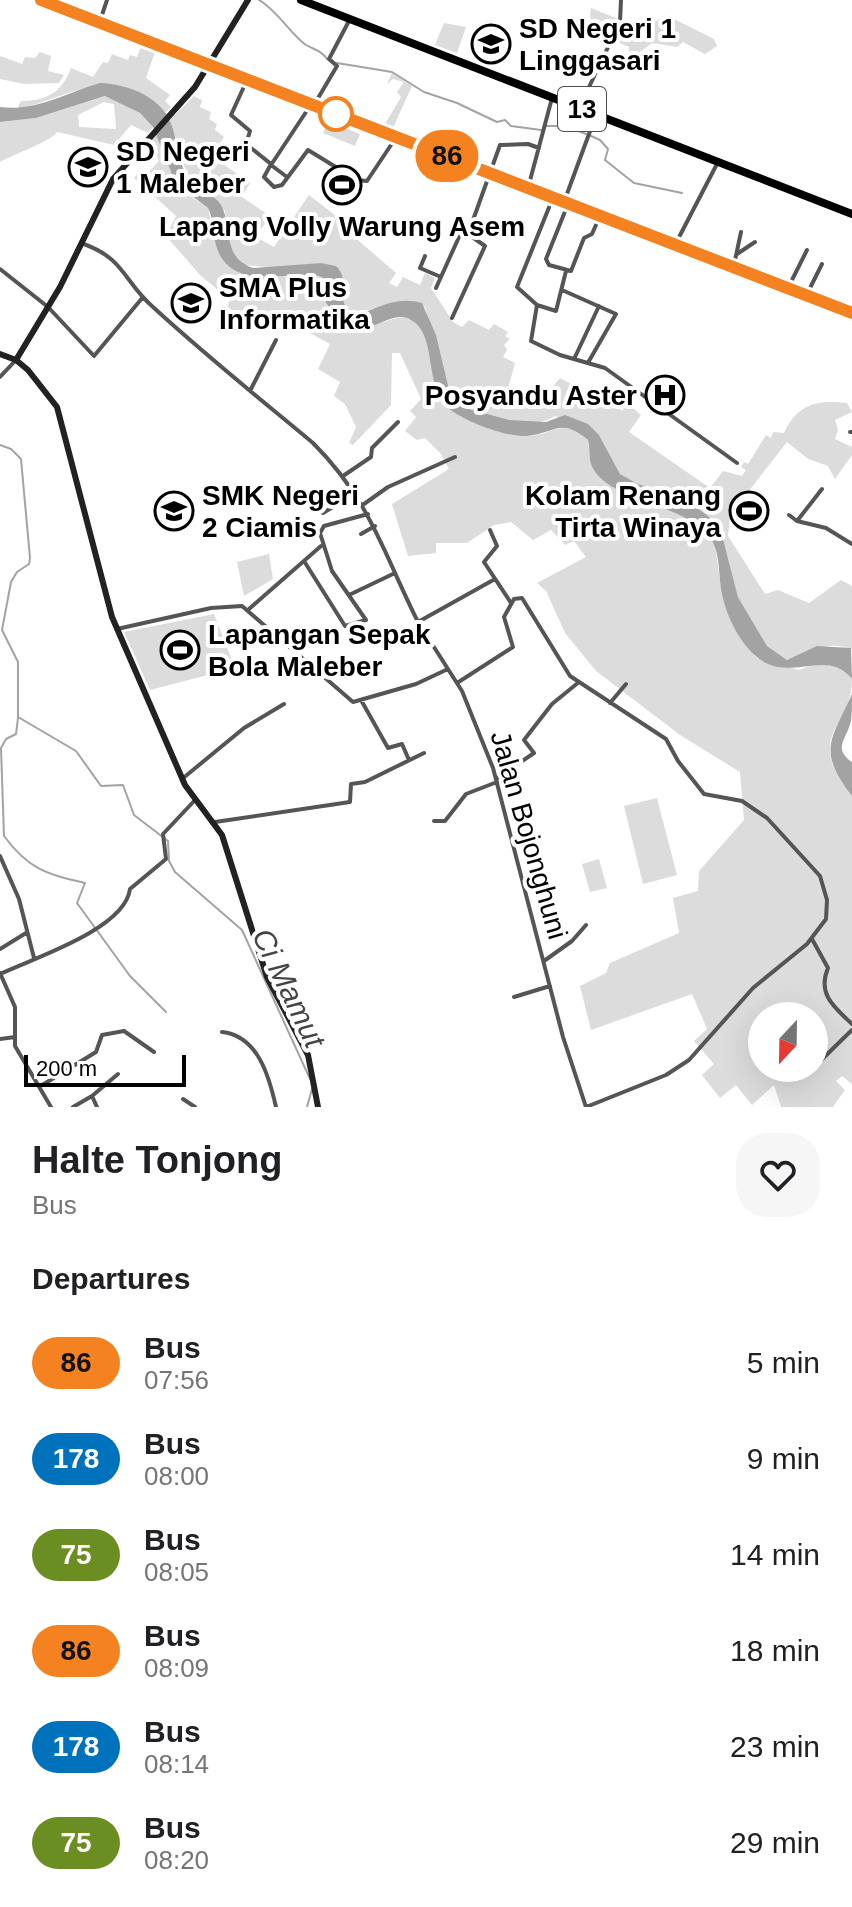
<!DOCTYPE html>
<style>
body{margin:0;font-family:Arial,sans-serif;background:#f6f6f6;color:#202124;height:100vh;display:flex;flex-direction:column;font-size:30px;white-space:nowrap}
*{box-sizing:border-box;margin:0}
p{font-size:26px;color:#757577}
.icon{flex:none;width:44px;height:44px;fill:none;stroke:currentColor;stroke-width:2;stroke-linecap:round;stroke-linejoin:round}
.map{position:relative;height:1107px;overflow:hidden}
.sheet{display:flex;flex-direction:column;background:#fff;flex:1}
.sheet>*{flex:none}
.badge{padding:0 16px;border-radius:26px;font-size:28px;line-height:52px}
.needle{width:52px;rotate:202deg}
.controls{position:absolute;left:748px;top:1002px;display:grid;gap:16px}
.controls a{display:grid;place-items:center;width:80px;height:80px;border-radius:50%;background:#fff;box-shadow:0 8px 32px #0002;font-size:40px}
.scale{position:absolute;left:24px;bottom:20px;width:162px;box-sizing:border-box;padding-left:8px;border:4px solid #000;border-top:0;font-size:22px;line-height:28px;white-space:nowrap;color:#000;-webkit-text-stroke:6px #fff;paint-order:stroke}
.map>.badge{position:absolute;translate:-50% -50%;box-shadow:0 0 0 4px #fff}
h2{padding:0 32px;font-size:30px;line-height:72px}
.round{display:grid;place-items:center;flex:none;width:84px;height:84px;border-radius:32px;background:#f6f6f6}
.summary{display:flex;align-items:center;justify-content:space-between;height:136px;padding:0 32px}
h1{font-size:38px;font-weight:800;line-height:60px}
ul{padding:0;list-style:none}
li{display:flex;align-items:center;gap:24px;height:96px;padding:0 32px}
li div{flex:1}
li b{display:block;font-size:30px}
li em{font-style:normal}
li .badge{min-width:88px;font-weight:700;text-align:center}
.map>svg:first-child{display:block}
.green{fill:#dcdcdc;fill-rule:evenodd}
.water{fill:#a3a3a3}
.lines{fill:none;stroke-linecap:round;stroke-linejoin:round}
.stream{stroke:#a3a3a3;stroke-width:2}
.street{stroke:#555;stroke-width:4}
.secondary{stroke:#222;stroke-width:6}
.highway{stroke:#000;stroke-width:8}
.line-casing{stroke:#fff;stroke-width:18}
.line{stroke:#f58220;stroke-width:12}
.stop-dot{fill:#fff;stroke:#f58220;stroke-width:4}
.labels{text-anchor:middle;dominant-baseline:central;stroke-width:8;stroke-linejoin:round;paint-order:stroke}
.shield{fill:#fff;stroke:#4c4c4c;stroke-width:2}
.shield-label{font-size:26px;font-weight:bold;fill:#000}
.poi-label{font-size:28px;font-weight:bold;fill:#000;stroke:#fff;text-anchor:start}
.street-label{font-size:28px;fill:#000;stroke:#fff}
.water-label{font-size:30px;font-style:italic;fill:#444;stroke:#fff}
</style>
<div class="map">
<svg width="852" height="1107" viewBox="0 0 852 1107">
<rect width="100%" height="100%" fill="#fff"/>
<path class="green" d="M591 8 643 29 666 15 714 39 717 46 705 54 683 42 677 47 652 43 636 55 629 52V47C612 39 585 33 591 8Z
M444 23 466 27 457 53 435 45Z
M141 47 155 52 146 78 170 95 165 101 171 107 165 113C113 59 75 97 17 109L21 101C47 101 62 92 71 68L93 77 103 62 108 63 112 54 128 60 130 55 137 57Z
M40 52 51 56 48 71 64 75 59 83 24 84 0 79V56L22 64 25 57 35 58Z
M392 73 412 86 393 128 385 124 401 97 397 92 404 82 393 79 387 84Z
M106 96 140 113 153 127 148 133 131 125 114 145 57 132C52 141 14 154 0 162V122L36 118ZM104 102 114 104 116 129 79 127 78 115Z
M194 96 202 100 200 107 211 112 209 119 217 124 215 130 224 137 216 150 223 156 220 162 250 183 242 197 270 216 256 237 274 247 309 195 354 230 352 235 396 273 389 283 397 287 403 277 420 285 425 273 435 278 431 288 453 322 462 327 469 320 489 330 494 324 508 332 505 336 510 339 504 345 507 350 503 357 515 363 509 385 521 399 528 390 544 397 560 378 573 385 570 393 600 408 606 397 622 411 627 403 641 415 629 432 710 488 723 471 742 476 746 470 741 467 744 462 748 464 766 435 771 438 773 432 784 433C798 403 818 400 847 403L852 412 835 420 838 430 835 439 852 447V455L835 479 828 466 808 459 787 442 730 515 728 536 765 594 778 590 809 603 841 580 852 586V649C821 639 814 655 787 660L767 646 738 597 721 531 708 516 681 496 638 484 620 474 599 435 555 416C528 434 471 416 450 394L425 307C393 290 355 329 341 301L344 282 321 263 274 268 244 265 229 248 225 211 189 181 170 120Z
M328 121 360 134 355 146 323 133Z
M157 133 193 198 208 208 218 251 259 277H323L326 281V304C361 351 390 306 414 321 439 337 422 392 455 413 472 424 506 436 526 436 556 435 559 416 588 440L591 464 608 483 676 511 708 534 715 545 722 595 747 647 757 658 799 670C817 662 838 662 852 679 852 730 802 733 852 796V1084L842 1076 836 1081 845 1090 833 1107H781L774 1085 752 1105 736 1085 720 1098 702 1075 714 1064 694 1041 707 1029 692 994 591 1030 580 986 606 973 610 963 679 933 673 898 698 891 699 871 744 820 740 772 680 735 596 671 565 633 546 591 537 583 586 557 574 541 565 545 551 530 533 540 511 522 494 525 467 543H436V553L408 556 392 504 449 469 441 454 425 438 417 440 405 431 416 417 410 411 421 399 400 353H392L391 405 353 445 349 443 356 427 345 404 334 396 340 382 318 369 330 344 297 326 291 333 252 319 247 324 227 306 230 300 200 275 166 236 176 216 134 178 139 172 147 174 159 161 149 143ZM762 1016H814V1068H762Z
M269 554 273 579 244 596 237 562Z
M214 614 235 668 150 690 124 632Z
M657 798 677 875 643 884 624 806Z
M599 859 607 888 590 892 582 864Z"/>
<path class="water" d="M100 83C129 84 165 98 173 129 178 146 179 166 190 181 197 193 215 192 222 207 233 230 222 257 253 268L321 263 336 266C354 283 329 308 360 314 381 306 399 296 422 303L436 335 450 394 457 402 469 409 509 420 546 422 565 415 588 424 599 435 620 474 638 484 681 496 708 516 721 531 738 597 767 646 787 660 817 646 851 648 852 679C829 650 797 677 768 664 744 653 727 619 722 594 718 576 721 551 709 536 681 502 605 501 591 464 589 458 590 448 588 440 560 417 556 433 527 436 506 437 469 423 452 411 422 391 439 335 411 320 385 305 364 356 326 303V281L322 277C290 270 235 292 218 251 212 237 215 222 208 208L176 184 153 127 140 113 105 96 36 118 0 122V107C35 112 66 93 100 83Z
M852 694C852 703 852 713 851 721 847 739 832 748 852 762V796C816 750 832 739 852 694Z"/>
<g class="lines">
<path class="stream" d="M259 0C278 11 291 35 306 45 315 50 322 51 327 59
M337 63 392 72 424 92 457 103 497 122 505 120 511 126 541 130
M546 126H566L586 134
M589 135 600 140 608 149 605 160 634 183 682 193
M0 445 11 449 21 459 30 558 29 564 17 572 11 582 2 630 18 662V717L76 751 101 786 123 785 134 815 168 841 169 861 175 872 242 930 310 1079
M18 718 16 734 6 739 1 748 4 836C29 870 47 874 85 883L77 903 130 976 166 1012
M307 1107 312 1089"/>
<path class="street" d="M100 21 107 0
M247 80 231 115 250 131 246 144 271 164 264 177 274 187 282 185 308 150 357 180 367 181 395 139
M314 105 337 66 329 59 350 19
M580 106 620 22 621 0
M287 177 271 165 310 106
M528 188 552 98
M552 200 517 287 537 305 531 341 560 355 605 368 737 463
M564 202 596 115
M568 204 546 259 549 265 571 271 584 238 592 234 599 218
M81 243C125 258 123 281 153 307 204 354 259 398 313 443 370 500 383 552 418 622L462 691 493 768 563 1037 586 1107 666 1075 689 1060 753 988 807 944 826 919 827 900 820 876 767 818 742 801 704 794 678 761 666 739 570 676 522 598 514 599 504 617 513 647 457 683
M676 243 718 162
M737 254 755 242
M425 256 420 268 441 277
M734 265 741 232
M0 269 48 307 94 356 143 297
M789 286 807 250
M436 288 459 237 467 234
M562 290 616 314 589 361
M807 294 822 264
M537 305 556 311 566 271
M452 318 485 246 468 234 500 145 528 144 539 148
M575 357 599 306
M0 377 16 360
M251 389 276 340
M850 432H852
M343 476 371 457 372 448 398 422
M364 504 388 487 455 457
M323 513 356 493
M789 515 797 521 826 528 852 544
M797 521 822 489
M490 530 497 546 484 562 511 603
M361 534 375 526
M304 561 345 626 366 620 332 571 320 533 324 526 368 514
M349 595 395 573
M249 609 321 546
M418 622 495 579
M117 629 211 608 242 606 353 702 416 684 448 669
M361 700 388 748 402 744 409 760
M610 703 626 684
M182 779 244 728 284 704
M496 779 534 753 524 740 552 704 579 682
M434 821H445L466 794 497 782
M215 822 350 802 351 784 365 782 424 753
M0 856 19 899 34 958
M812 939 828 968C817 994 834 1007 852 1024
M0 949 26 933
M544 961 572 941 586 925
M0 973 15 1007V1046L51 1107
M0 974C34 958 125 929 130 889L166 859 163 834 196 799
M514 997 550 986
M222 1032C258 1036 269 1076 276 1107
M0 1039 15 1037
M814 1067 852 1030
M39 1087 96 1052 102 1035 124 1031 154 1052
M92 1096 118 1074
M183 1099 195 1107
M73 1107 92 1096 97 1107"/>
<path class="secondary" d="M0 354 16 360 28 370 57 407 112 617 185 785 222 835 267 977 308 1055 318 1107
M16 360 60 287 113 179 195 87 248 0"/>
<path class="highway" d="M41 0 852 313
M301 0 852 214"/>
</g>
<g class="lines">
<defs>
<path id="line" d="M41 0 852 313"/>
</defs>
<use href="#line" class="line-casing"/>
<use href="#line" class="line"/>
</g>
<defs>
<symbol id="school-ring" viewBox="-11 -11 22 22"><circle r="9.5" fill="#fff" stroke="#000" stroke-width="1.5"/><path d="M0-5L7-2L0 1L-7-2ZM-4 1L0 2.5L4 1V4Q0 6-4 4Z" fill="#000"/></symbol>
<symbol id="stadium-ring" viewBox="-11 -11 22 22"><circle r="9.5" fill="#fff" stroke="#000" stroke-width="1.5"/><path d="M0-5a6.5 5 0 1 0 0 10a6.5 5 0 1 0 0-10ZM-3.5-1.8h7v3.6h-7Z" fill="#000"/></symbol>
<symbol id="hospital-ring" viewBox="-11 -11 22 22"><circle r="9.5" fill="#fff" stroke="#000" stroke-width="1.5"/><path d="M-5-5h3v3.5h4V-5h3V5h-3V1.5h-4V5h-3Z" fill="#000"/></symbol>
</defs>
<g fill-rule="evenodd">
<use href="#school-ring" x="469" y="22" width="44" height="44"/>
<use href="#school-ring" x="66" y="145" width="44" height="44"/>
<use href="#stadium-ring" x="320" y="163" width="44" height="44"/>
<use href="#school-ring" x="169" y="281" width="44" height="44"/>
<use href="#hospital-ring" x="643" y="373" width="44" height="44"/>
<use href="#school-ring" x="152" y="489" width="44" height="44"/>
<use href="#stadium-ring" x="727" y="489" width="44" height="44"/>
<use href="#stadium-ring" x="158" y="628" width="44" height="44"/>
</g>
<circle class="stop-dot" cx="336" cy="114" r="16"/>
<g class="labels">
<rect class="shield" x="558" y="87" width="48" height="44" rx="6"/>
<g class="shield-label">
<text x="582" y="109">13</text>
</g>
<g class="poi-label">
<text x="519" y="28">SD Negeri 1<tspan x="519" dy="32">Linggasari</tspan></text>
<text x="116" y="151">SD Negeri<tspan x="116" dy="32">1 Maleber</tspan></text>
<text x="342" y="226" text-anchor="middle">Lapang Volly Warung Asem</text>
<text x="219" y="287">SMA Plus<tspan x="219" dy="32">Informatika</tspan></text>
<text x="637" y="395" text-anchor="end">Posyandu Aster</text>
<text x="202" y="495">SMK Negeri<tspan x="202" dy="32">2 Ciamis</tspan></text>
<text x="721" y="495" text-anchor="end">Kolam Renang<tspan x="721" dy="32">Tirta Winaya</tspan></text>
<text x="208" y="634">Lapangan Sepak<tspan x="208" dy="32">Bola Maleber</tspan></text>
</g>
<g class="street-label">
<text transform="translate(529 835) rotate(74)">Jalan Bojonghuni</text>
</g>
<g class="water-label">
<text transform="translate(289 988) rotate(64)">Ci Mamut</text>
</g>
</g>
</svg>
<div class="controls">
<a><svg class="needle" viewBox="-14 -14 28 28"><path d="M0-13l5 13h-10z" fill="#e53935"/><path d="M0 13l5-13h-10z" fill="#757577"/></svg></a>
</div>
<div class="scale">200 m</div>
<b class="badge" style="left:447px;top:156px;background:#f58220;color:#111">86</b>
</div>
<section class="sheet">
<div class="summary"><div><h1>Halte Tonjong</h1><p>Bus</p></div><a class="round"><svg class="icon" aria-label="heart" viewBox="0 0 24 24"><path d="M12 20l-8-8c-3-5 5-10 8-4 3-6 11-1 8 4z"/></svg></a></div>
<h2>Departures</h2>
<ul>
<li><span class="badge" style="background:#f58220;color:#111">86</span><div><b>Bus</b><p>07:56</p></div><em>5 min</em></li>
<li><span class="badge" style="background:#0072bc;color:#fff">178</span><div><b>Bus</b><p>08:00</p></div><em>9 min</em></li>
<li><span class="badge" style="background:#6b8e23;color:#fff">75</span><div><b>Bus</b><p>08:05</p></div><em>14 min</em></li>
<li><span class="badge" style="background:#f58220;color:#111">86</span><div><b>Bus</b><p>08:09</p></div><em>18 min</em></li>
<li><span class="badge" style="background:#0072bc;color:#fff">178</span><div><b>Bus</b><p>08:14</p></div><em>23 min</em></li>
<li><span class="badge" style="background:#6b8e23;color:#fff">75</span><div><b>Bus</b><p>08:20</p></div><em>29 min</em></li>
</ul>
</section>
